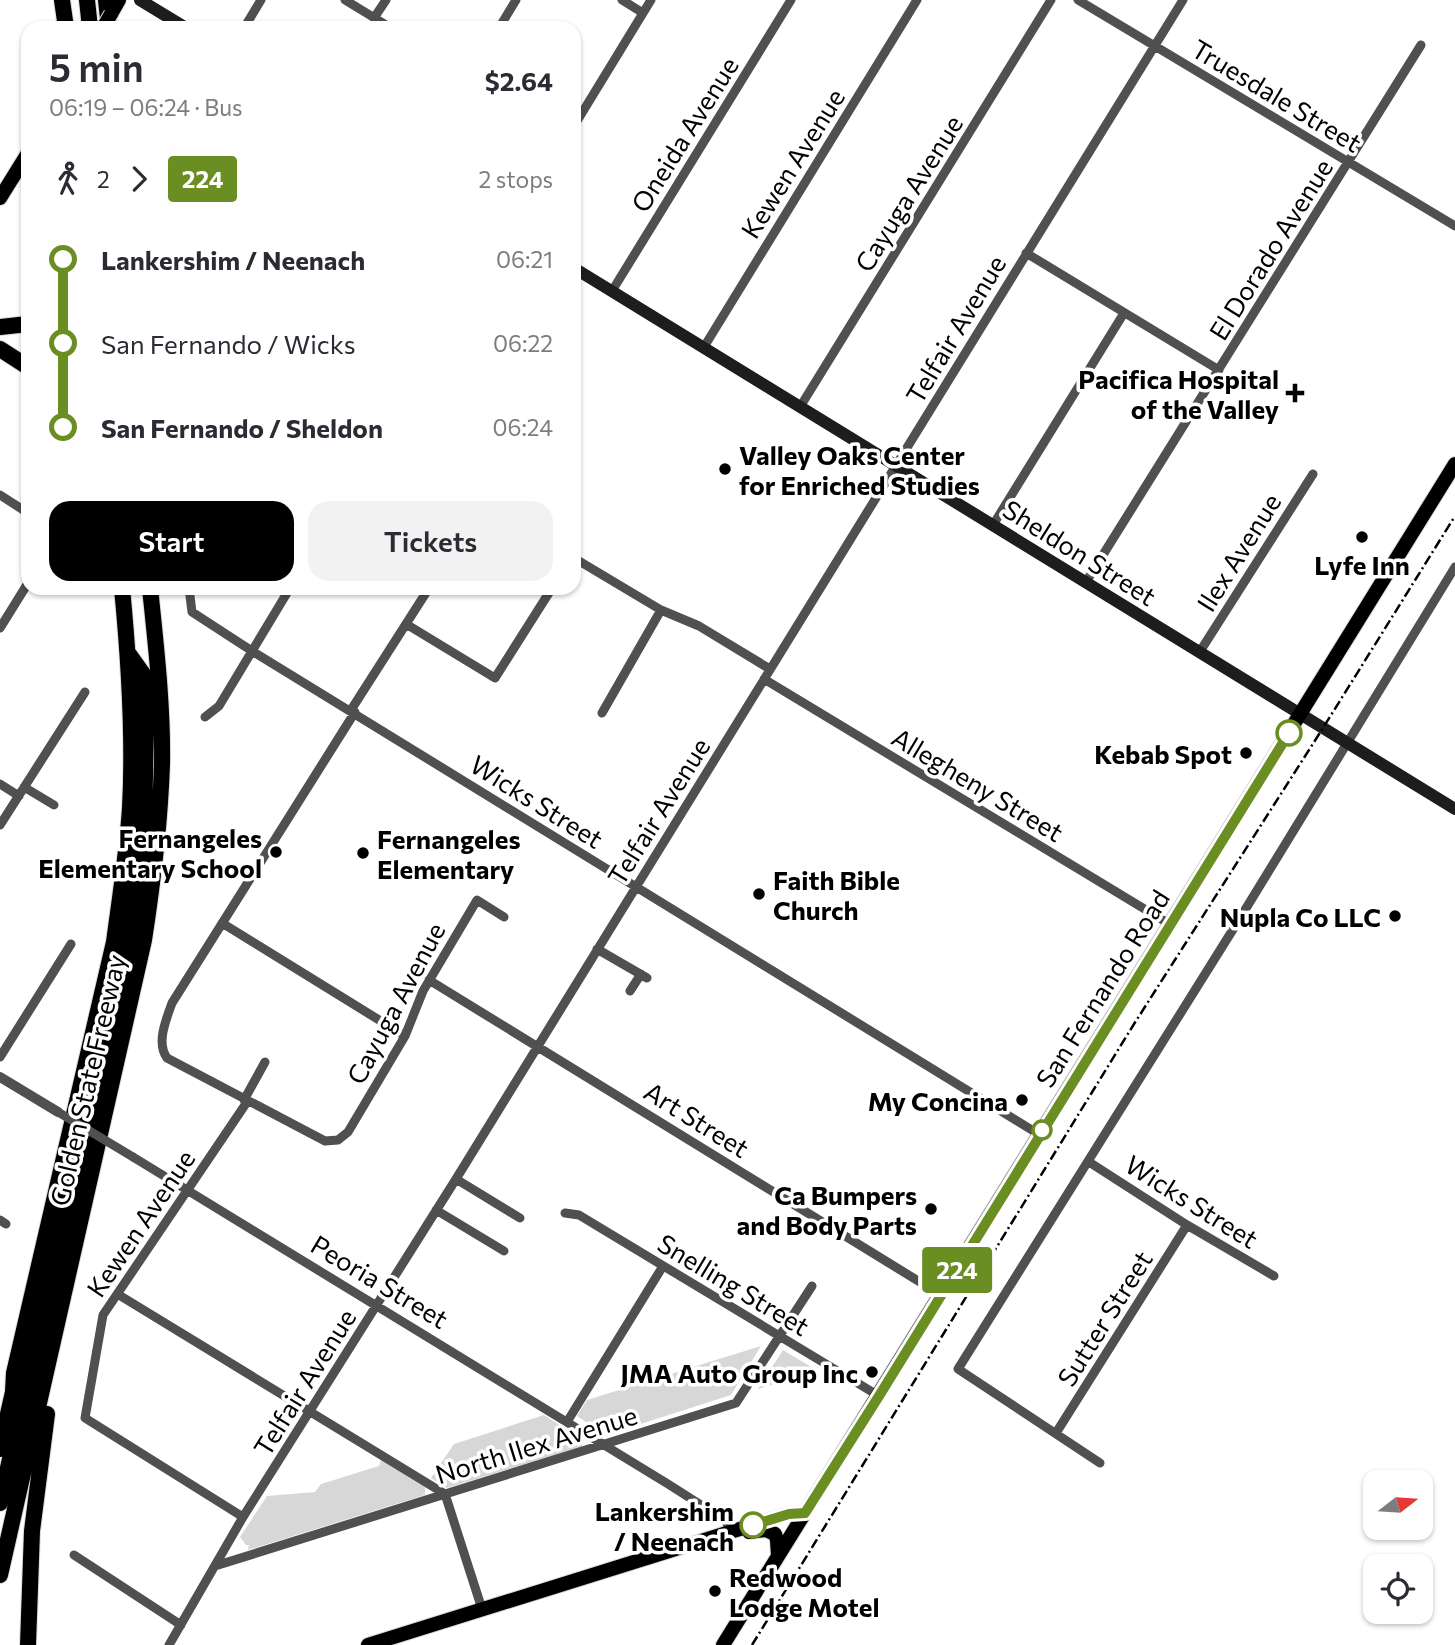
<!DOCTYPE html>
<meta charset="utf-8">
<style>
body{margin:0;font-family:Commissioner,sans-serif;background:#f2f2f3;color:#2b2b33;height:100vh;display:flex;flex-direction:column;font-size:26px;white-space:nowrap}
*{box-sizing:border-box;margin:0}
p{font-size:23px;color:#7c7c81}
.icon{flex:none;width:38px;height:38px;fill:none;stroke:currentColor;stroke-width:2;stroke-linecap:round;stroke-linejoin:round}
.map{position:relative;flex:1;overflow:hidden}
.sheet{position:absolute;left:21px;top:21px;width:560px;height:574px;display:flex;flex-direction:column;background:#fff;border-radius:21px;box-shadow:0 2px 5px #0004}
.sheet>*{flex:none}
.badge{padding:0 14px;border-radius:5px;font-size:24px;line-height:46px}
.needle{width:46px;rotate:73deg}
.fabs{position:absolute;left:1363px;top:1470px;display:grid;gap:14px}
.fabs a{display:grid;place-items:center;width:70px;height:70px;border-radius:14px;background:#fff;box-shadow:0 2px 5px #0004;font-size:35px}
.map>.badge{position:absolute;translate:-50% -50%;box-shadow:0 0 0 4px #fff}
.legs{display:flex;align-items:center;gap:10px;height:77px;padding:0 28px;font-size:23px}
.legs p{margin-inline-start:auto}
.headline{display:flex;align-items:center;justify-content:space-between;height:119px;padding:0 28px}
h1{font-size:38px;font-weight:600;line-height:52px}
.action{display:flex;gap:14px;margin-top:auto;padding:14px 28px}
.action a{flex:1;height:80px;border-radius:21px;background:#000;color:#fff;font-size:28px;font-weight:600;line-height:80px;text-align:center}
.action a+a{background:#f2f2f3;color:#2b2b33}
ul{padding:0 28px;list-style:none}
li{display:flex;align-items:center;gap:24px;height:84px;font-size:26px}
li i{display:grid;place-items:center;width:10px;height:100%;margin:0 9px;background:currentColor}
li i::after{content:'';width:18px;height:18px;margin:-9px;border:5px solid;border-radius:50%;background:#fff}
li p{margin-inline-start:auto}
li:first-child i{background:linear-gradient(#0000 50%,currentColor 0)}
li:last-child i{background:linear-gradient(currentColor 50%,#0000 0)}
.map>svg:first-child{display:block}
.green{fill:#d7d7d7}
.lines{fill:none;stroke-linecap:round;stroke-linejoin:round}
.primary-casing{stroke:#dbdbdb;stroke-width:16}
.motorway-casing{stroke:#dbdbdb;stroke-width:18}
.minor{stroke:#505050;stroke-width:9}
.tertiary{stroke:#505050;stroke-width:10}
.secondary{stroke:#1d1d1d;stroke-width:12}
.primary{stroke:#000;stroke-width:14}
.motorway{stroke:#000;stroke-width:16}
.rail{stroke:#000;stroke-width:2.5;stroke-dasharray:10 3.5 2 3.5;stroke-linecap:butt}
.primary-bridge-casing{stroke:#dbdbdb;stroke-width:16;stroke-linecap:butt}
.minor-bridge{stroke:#505050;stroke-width:9}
.primary-bridge{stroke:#000;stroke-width:14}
.line-1-casing{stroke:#fff;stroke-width:16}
.line-1{stroke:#6b8e23;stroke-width:10}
.poi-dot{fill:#000;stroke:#fff;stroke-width:2.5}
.stop-1-dot{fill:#fff;stroke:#6b8e23;stroke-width:3.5}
.labels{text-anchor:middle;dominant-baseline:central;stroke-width:7;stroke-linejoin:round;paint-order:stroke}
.street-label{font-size:26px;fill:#000;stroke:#fff}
.poi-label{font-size:26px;font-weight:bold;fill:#000;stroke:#fff;text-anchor:end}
.stop-label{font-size:26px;font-weight:bold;fill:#000;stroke:#fff;text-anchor:end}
</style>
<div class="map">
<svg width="1455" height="1645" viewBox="0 0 1455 1645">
<rect width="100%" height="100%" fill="#fff"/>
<path class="green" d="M761 1346 731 1395 606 1435 577 1416 587 1400Z
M783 1350 818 1371 758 1389Z
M544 1415 583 1440 582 1447 447 1488 431 1478 454 1444Z
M381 1460 425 1487V1495L248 1550 249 1545H246L240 1537 267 1496 315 1492 321 1484 379 1466Z"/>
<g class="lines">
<defs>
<path id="primary" d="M111 14 119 0
M0 198 28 153
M749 1532 766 1530 775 1534 777 1540 778 1556
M368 1645 730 1532 789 1514 805 1513
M723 1645 1455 464"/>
<path id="motorway" d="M62 0 66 28
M87 0 90 28
M106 0 109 28
M0 327 28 324
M0 349 28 367
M0 1449 13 1392 14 1373 114 942C120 897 127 853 130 808 134 735 129 661 122 588
M0 1503 132 925 144 824 146 728 143 674 128 653
M0 1575 144 940C153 882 160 824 162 764 163 706 156 646 150 588
M28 1645 32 1531 47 1414"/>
</defs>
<use href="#primary" class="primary-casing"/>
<use href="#motorway" class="motorway-casing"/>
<path class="minor" d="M345 0 391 28
M622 0 643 13
M1078 0 1455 226
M374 18 386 0
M244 28 261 0
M499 28 516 0
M574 126 651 0
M1026 253 1219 370
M612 291 791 0
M704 347 917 0
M800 407 1051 0
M0 495 28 513
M993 525 1124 313
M574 558 661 610 699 626 770 669
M1086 582 1421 45
M189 588 192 612 252 651 1040 1135
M406 624 495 678 552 588
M0 628 28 583
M1199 653 1313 474
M764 679 1171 925
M351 710 429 588
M355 712 172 1003C166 1020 156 1043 167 1058L325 1141 338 1140 348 1132 405 1036 423 991 477 900 504 917
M602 713 661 610
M205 717 219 706 290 588
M0 784 19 796
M24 787 54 805
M0 825 85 692
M222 923 405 1036
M597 949 647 978
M429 980 941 1295
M630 991 641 974
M0 1057 71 944
M244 1100 265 1062
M133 1157 668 1484 726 1521 730 1532
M1089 1162 1187 1225 1274 1276
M456 1179 520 1218
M436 1210 504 1251
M565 1213 579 1215 879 1396
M0 1220 6 1224
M119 1295 445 1494 482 1609
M567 1422 663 1266
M1056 1433 1187 1225
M1100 1463 958 1369 1237 923 1455 567
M243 1517 85 1418 103 1315 247 1102
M74 1555 181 1625
M215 1566 736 1403 812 1286
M169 1645 243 1517 456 1179 1183 0"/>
<path class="tertiary" d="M0 1077 58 1112"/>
<path class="secondary" d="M140 0 186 28
M574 268 1455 809"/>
<use href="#primary" class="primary"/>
<use href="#motorway" class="motorway"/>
<path class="rail" d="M752 1645 1134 1024 1323 728 1455 516"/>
<defs>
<path id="primary-bridge" d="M103 28 111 14"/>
</defs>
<use href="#primary-bridge" class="primary-bridge-casing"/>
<path class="minor-bridge" d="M58 1112 133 1157"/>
<use href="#primary-bridge" class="primary-bridge"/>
</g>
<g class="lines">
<defs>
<path id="line-1" d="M753 1525 789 1514 805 1513 879 1396 1289 733"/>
</defs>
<use href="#line-1" class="line-1-casing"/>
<use href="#line-1" class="line-1"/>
</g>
<g class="poi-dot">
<path d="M1291.5 382.5h7v7h7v7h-7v7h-7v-7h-7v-7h7z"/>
<circle cx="725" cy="469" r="7"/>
<circle cx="1362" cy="537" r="7"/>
<circle cx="1246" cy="753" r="7"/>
<circle cx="276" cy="852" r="7"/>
<circle cx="363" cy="853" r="7"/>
<circle cx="759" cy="894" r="7"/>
<circle cx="1395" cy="916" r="7"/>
<circle cx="1022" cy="1100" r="7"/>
<circle cx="931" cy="1209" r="7"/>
<circle cx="872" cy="1372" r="7"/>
<circle cx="715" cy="1591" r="7"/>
</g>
<g class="stop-1-dot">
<circle cx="1289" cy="733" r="12"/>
<circle cx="1042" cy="1130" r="9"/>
<circle cx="753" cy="1525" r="12"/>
</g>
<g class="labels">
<g class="street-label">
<text transform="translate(1277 95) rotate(31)">Truesdale Street</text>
<text transform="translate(684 134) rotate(-58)">Oneida Avenue</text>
<text transform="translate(792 163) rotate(-58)">Kewen Avenue</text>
<text transform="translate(908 193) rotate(-58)">Cayuga Avenue</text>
<text transform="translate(1270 249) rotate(-58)">El Dorado Avenue</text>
<text transform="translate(955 329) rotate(-59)">Telfair Avenue</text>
<text transform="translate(1080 552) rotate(32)">Sheldon Street</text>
<text transform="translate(1238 552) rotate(-58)">Ilex Avenue</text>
<text transform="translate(978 784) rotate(31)">Allegheny Street</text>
<text transform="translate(537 801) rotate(32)">Wicks Street</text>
<text transform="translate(658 811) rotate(-58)">Telfair Avenue</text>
<text transform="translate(1102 988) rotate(-58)">San Fernando Road</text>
<text transform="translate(395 1003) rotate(-62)">Cayuga Avenue</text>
<text transform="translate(87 1080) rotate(-77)">Golden State Freeway</text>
<text transform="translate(697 1119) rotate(32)">Art Street</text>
<text transform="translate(1192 1201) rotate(32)">Wicks Street</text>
<text transform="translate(140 1223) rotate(-56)">Kewen Avenue</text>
<text transform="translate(380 1281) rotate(31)">Peoria Street</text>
<text transform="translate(734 1284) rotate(31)">Snelling Street</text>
<text transform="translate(1104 1318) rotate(-58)">Sutter Street</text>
<text transform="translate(304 1382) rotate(-58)">Telfair Avenue</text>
<text transform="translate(536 1444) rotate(-17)">North Ilex Avenue</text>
</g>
<g class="poi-label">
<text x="1279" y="378">Pacifica Hospital<tspan x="1279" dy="30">of the Valley</tspan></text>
<text x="739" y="454" text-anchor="start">Valley Oaks Center<tspan x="739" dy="30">for Enriched Studies</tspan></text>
<text x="1362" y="564" text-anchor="middle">Lyfe Inn</text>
<text x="1232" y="753">Kebab Spot</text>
<text x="262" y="837">Fernangeles<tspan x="262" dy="30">Elementary School</tspan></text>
<text x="377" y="838" text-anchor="start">Fernangeles<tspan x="377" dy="30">Elementary</tspan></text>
<text x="773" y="879" text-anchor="start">Faith Bible<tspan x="773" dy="30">Church</tspan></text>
<text x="1381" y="916">Nupla Co LLC</text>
<text x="1008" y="1100">My Concina</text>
<text x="917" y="1194">Ca Bumpers<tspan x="917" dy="30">and Body Parts</tspan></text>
<text x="858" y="1372">JMA Auto Group Inc</text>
<text x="729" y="1576" text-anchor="start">Redwood<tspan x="729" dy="30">Lodge Motel</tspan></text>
</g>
<g class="stop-label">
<text x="734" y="1510">Lankershim<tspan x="734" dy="30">/ Neenach</tspan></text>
</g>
</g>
</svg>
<div class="fabs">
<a><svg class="needle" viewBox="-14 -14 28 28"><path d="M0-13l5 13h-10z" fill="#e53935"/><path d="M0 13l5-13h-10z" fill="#7c7c81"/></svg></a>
<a><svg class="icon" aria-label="locate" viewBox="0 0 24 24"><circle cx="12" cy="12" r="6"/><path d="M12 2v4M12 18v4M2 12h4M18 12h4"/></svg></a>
</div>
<b class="badge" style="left:957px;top:1270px;background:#6b8e23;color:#fff">224</b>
<section class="sheet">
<div class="headline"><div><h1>5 min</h1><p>06:19 – 06:24 · Bus</p></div><b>$2.64</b></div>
<div class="legs"><svg class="icon" aria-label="walk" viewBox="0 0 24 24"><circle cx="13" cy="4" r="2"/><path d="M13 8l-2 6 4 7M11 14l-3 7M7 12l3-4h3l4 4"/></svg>2<svg class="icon" aria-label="forward" viewBox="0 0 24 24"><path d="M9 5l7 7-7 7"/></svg><b class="badge" style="background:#6b8e23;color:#fff">224</b><p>2 stops</p></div>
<ul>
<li><i style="color:#6b8e23"></i><b>Lankershim / Neenach</b><p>06:21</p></li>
<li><i style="color:#6b8e23"></i><span>San Fernando / Wicks</span><p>06:22</p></li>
<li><i style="color:#6b8e23"></i><b>San Fernando / Sheldon</b><p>06:24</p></li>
</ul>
<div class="action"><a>Start</a><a>Tickets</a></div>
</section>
</div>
